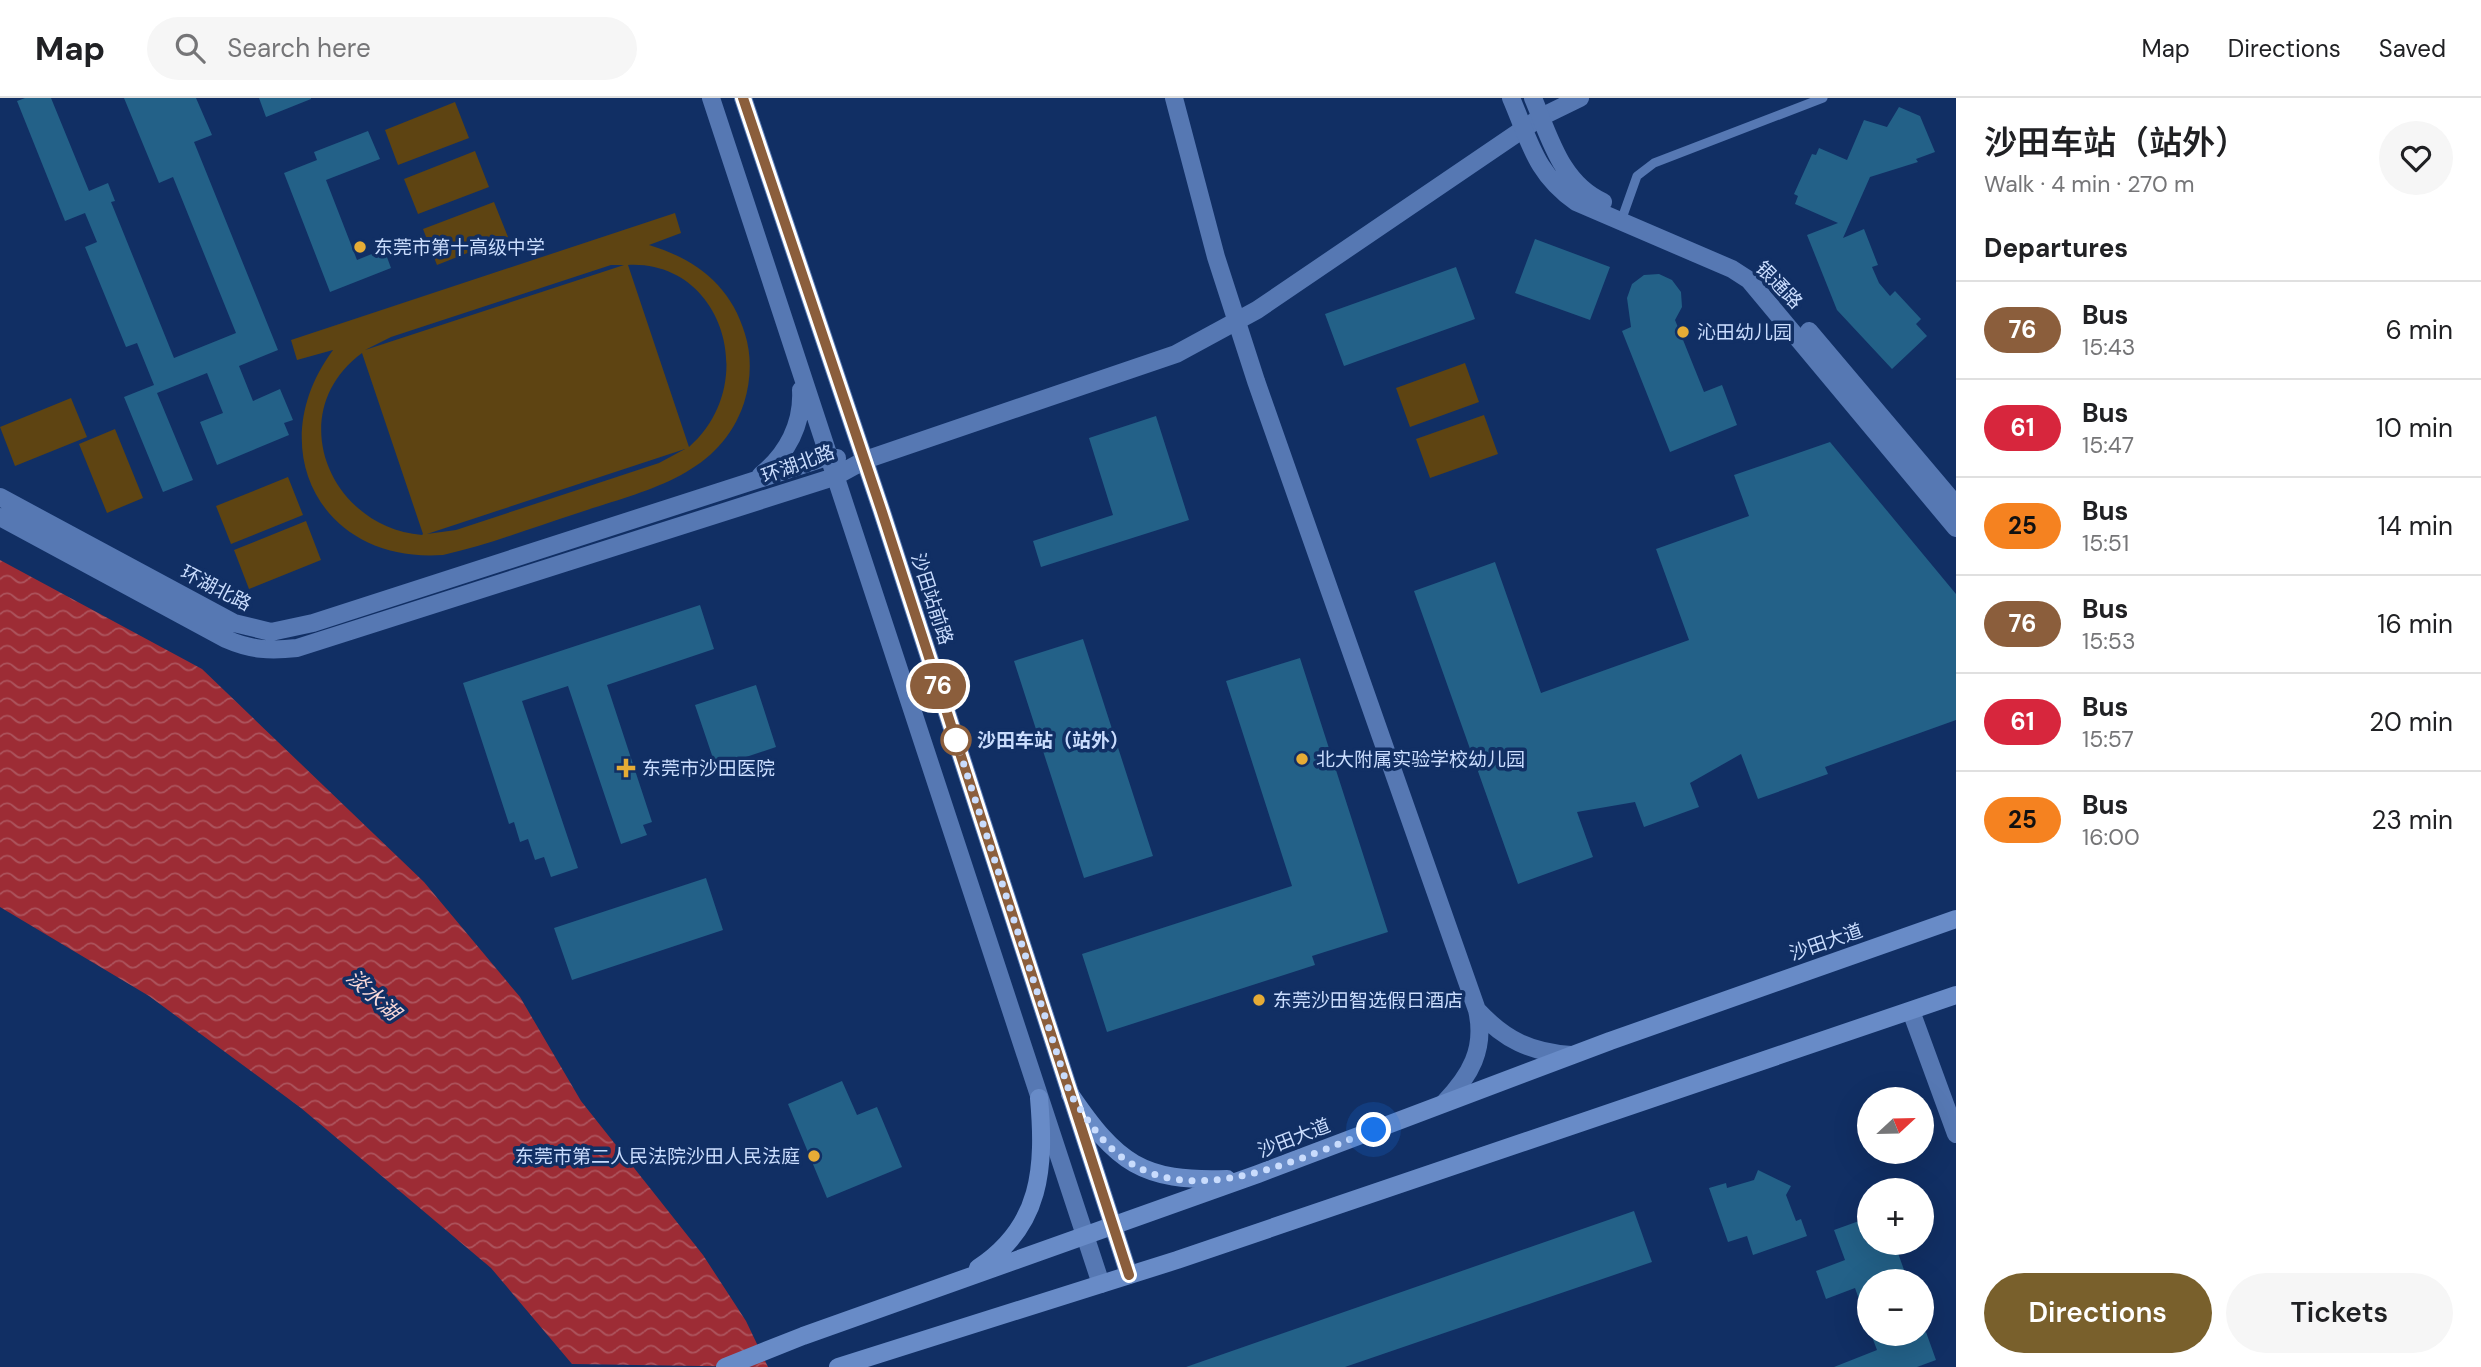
<!DOCTYPE html>
<meta charset="utf-8">
<style>
body{margin:0;font-family:"DM Sans","Noto Sans SC",sans-serif;background:#f6f6f6;color:#202124;height:100vh;display:flex;flex-direction:column;font-size:26px;white-space:nowrap}
*{box-sizing:border-box;margin:0}
p{font-size:23px;color:#757577}
.icon{flex:none;width:38px;height:38px;fill:none;stroke:currentColor;stroke-width:2;stroke-linecap:round;stroke-linejoin:round}
.map{position:relative;flex:1;overflow:hidden}
.side{display:flex;flex-direction:column;background:#fff;width:525px}
.side>*{flex:none}
.badge{padding:0 14px;border-radius:23px;font-size:24px;line-height:46px}
.needle{width:46px;rotate:68deg}
.controls{position:absolute;left:1857px;top:989px;display:grid;gap:14px}
.controls a{display:grid;place-items:center;width:77px;height:77px;border-radius:50%;background:#fff;box-shadow:0 7px 28px #0002;font-size:35px}
.you{position:absolute;width:35px;height:35px;margin:-18px;border:5px solid #fff;border-radius:50%;background:#1a73e8;box-shadow:0 0 0 10px #1a73e833}
.map>.badge{position:absolute;translate:-50% -50%;box-shadow:0 0 0 4px #fff}
h2{padding:0 28px;font-size:26px;line-height:63px}
.round{display:grid;place-items:center;flex:none;width:74px;height:74px;border-radius:37px;background:#f6f6f6}
.summary{display:flex;align-items:center;justify-content:space-between;height:119px;padding:0 28px}
h1{font-size:33px;font-weight:600;line-height:52px}
.action{display:flex;gap:14px;margin-top:auto;padding:14px 28px}
.action a{flex:1;height:80px;border-radius:42px;background:#79602c;color:#fff;font-size:28px;font-weight:600;line-height:80px;text-align:center}
.action a+a{background:#f6f6f6;color:#202124}
ul{padding:0;list-style:none}
li{display:flex;align-items:center;gap:21px;height:98px;padding:0 28px;border-top:2px solid #e0e0e0}
li div{flex:1}
li b{display:block;font-size:26px}
li em{font-style:normal}
li .badge{min-width:77px;font-weight:700;text-align:center}
header{display:flex;align-items:center;gap:42px;box-sizing:border-box;height:98px;padding:0 35px;background:#fff;border-bottom:2px solid #e0e0e0}
header strong{font-size:33px}
nav{display:flex;gap:38px;margin-inline-start:auto;font-size:24px}
.search{width:490px;height:63px;background:#f6f6f6;display:flex;align-items:center;gap:18px;box-sizing:border-box;padding:0 24px;border-radius:38px;color:#757577;font-size:26px}
main{display:flex;flex:1;min-height:0}
.map>svg:first-child{display:block}
.park{fill:#5e4412;fill-rule:evenodd}
.water{fill:url(#water-waves)}
.building{fill:#236188}
.lines{fill:none;stroke-linecap:round;stroke-linejoin:round}
.service{stroke:#5678b3;stroke-width:9}
.minor{stroke:#5678b3;stroke-width:18}
.tertiary{stroke:#5678b3;stroke-width:18}
.primary{stroke:#688bc7;stroke-width:18}
.line-casing{stroke:#fff;stroke-width:16}
.line{stroke:#8b5e3c;stroke-width:10}
.walk{stroke:#c9dcfd;stroke-width:7;stroke-dasharray:0 12.6}
.poi-dot{fill:#e6ac36;stroke:#112f64;stroke-width:2.5}
.stop-dot{fill:#fff;stroke:#8b5e3c;stroke-width:3.5}
.labels{text-anchor:middle;dominant-baseline:central;stroke-width:7;stroke-linejoin:round;paint-order:stroke}
.poi-label{font-size:19px;fill:#c9dcfd;stroke:#112f64;text-anchor:start}
.street-label{font-size:19px;fill:#c9dcfd;stroke:#112f64}
.stop-label{font-size:19px;font-weight:bold;fill:#c9dcfd;stroke:#112f64;text-anchor:start}
.water-label{font-size:21px;font-style:italic;fill:#f9d9d8;stroke:#112f64}
</style>
<header>
<strong>Map</strong>
<div class="search"><svg class="icon" aria-label="search" viewBox="0 0 24 24"><circle cx="10" cy="10" r="6"/><path d="M15 15l6 6"/></svg>Search here</div>
<nav><a>Map</a><a>Directions</a><a>Saved</a></nav>
</header>
<main>
<div class="map">
<svg width="1956" height="1269" viewBox="0 0 1956 1269">
<defs>
<pattern id="water-waves" width="16" height="10" patternUnits="userSpaceOnUse" patternTransform="scale(1.75)"><rect width="16" height="10" fill="#9d2c35"/><path d="M0 5q4-4 8 0t8 0" fill="none" stroke="#ad545d"/></pattern>
</defs>
<rect width="100%" height="100%" fill="#112f64"/>
<path class="park" d="M455 4 469 40 398 67 385 32Z
M475 53 489 89 418 116 404 81Z
M494 104 508 139 437 167 423 131Z
M675 115 681 135 649 147C696 161 731 188 745 236 752 258 751 283 744 305 719 380 642 393 575 416 531 430 488 447 443 457 320 466 261 349 333 252L297 262 291 242ZM611 167H624L365 252 391 239ZM628 167C723 162 761 286 689 349ZM362 255 423 436 422 437C329 429 282 314 362 255ZM685 351 659 365 456 432 427 436Z
M1465 265 1479 304 1410 329 1396 290Z
M71 300 87 339 15 368 0 329Z
M1484 317 1498 356 1430 380 1416 341Z
M115 331 143 400 107 415 79 346Z
M288 379 303 417 231 446 216 408Z
M306 423 321 462 249 491 234 452Z"/>
<path class="water" d="M0 462 202 571 424 784 520 899 581 1003 703 1157 746 1223 768 1269 572 1266 491 1170 301 1010 149 898 0 809Z"/>
<path class="building" d="M25 0H51L89 93 108 85 115 103 111 104 174 260 236 235 173 79 159 85 124 0H196L212 37 194 44 278 252 239 268 253 303 280 291 293 322 284 325 289 337 217 367 200 324 223 315 207 275 157 295 193 382 163 394 124 299 154 287 137 245 126 249 85 149 97 144 85 115 65 123 17 3Z
M259 0H311V1L266 19Z
M1899 9 1920 18 1935 54 1916 61 1918 64 1870 79 1843 140 1864 131 1878 167 1872 169 1879 185 1890 198 1895 193 1921 221 1916 226 1927 238 1892 271 1837 212 1807 137 1838 125 1795 106 1798 98 1794 96 1812 56 1816 57 1819 50 1847 62 1864 22 1887 29Z
M368 33 380 61 326 82 357 162 384 151 391 170 330 194 284 75 317 62 314 54Z
M1535 141 1610 169 1590 222 1515 195Z
M1456 169 1475 221 1344 268 1325 216Z
M1659 176 1672 182 1681 194 1682 209 1675 222 1704 294 1722 287 1737 327 1670 354 1622 233 1631 229 1627 200 1632 186 1644 177Z
M1156 318 1189 422 1041 469 1033 443 1113 417 1089 340Z
M1830 344 1956 496V622L1825 669 1828 676 1758 701 1741 656 1690 685 1699 709 1644 729 1635 704 1577 714 1593 759 1518 786 1414 493 1495 464 1541 595 1689 542 1656 451 1749 418 1734 377Z
M700 507 714 551 607 587 652 724 643 727 647 737 621 746 568 588 522 603 578 770 551 779 544 759 535 762 528 741 520 744 514 724 509 726 463 585Z
M1083 541 1153 758 1084 780 1014 563Z
M1300 560 1388 834 1312 858 1315 867 1107 934 1082 856 1292 788 1226 583Z
M756 587 776 649 716 669 695 607Z
M706 780 723 832 572 882 554 830Z
M842 983 857 1017 877 1009 902 1069 827 1100 788 1006Z
M1758 1072 1791 1088 1786 1097 1796 1123 1801 1121 1807 1138 1753 1157 1747 1138 1728 1144 1709 1090 1726 1085 1727 1090 1754 1082Z
M1634 1113 1652 1164 1345 1269H1186Z
M1859 1123 1866 1144H1894L1908 1183H1869L1867 1224 1855 1190 1826 1201 1816 1173 1845 1162 1834 1132Z
M1926 1234 1936 1262 1917 1269H1834L1877 1252 1871 1236H1898L1901 1243Z"/>
<g class="lines">
<path class="service" d="M1621 123 1637 78 1654 65 1823 0"/>
<path class="minor" d="M1174 0 1216 159 1256 283 1477 912C1486 951 1470 978 1444 1005
M865 362 1176 256 1257 212 1541 19 1580 0
M1477 912C1505 942 1530 954 1571 957
M1911 913 1956 1036"/>
<path class="tertiary" d="M711 0 1101 1186
M743 0 881 411 1129 1177
M1511 0C1530 44 1535 75 1576 104L1732 171 1749 182 1956 430
M1533 0C1550 40 1561 85 1603 104
M1809 233 1956 407
M761 377C787 356 803 326 801 292
M0 399 234 525 271 534 313 525 827 359 837 360
M0 419 226 541C251 552 270 553 297 550L834 379 865 362"/>
<path class="primary" d="M1070 996C1117 1065 1142 1084 1227 1081
M978 1170C1042 1128 1045 1069 1039 1000
M725 1269 803 1238 1258 1076 1610 943 1956 821
M838 1269 1177 1162 1956 897"/>
</g>
<g class="lines">
<defs>
<path id="line" d="M743 0 881 411 1129 1177"/>
</defs>
<use href="#line" class="line-casing"/>
<use href="#line" class="line"/>
<path class="walk" d="M956 642 1070 996C1087 1021 1103 1048 1129 1064 1201 1111 1305 1058 1374 1032"/>
</g>
<g class="poi-dot">
<circle cx="360" cy="149" r="7"/>
<circle cx="1683" cy="234" r="7"/>
<circle cx="1302" cy="661" r="7"/>
<path d="M622.5 659.5h7v7h7v7h-7v7h-7v-7h-7v-7h7z"/>
<circle cx="1259" cy="902" r="7"/>
<circle cx="814" cy="1058" r="7"/>
</g>
<circle class="stop-dot" cx="956" cy="642" r="14"/>
<g class="labels">
<g class="poi-label">
<text x="374" y="149">东莞市第十高级中学</text>
<text x="1697" y="234">沁田幼儿园</text>
<text x="1316" y="661">北大附属实验学校幼儿园</text>
<text x="642" y="670">东莞市沙田医院</text>
<text x="1273" y="902">东莞沙田智选假日酒店</text>
<text x="800" y="1058" text-anchor="end">东莞市第二人民法院沙田人民法庭</text>
</g>
<g class="street-label">
<text transform="translate(1779 187) rotate(46)">银通路</text>
<text transform="translate(798 366) rotate(-20)">环湖北路</text>
<text transform="translate(216 490) rotate(27)">环湖北路</text>
<text transform="translate(932 501) rotate(72)">沙田站前路</text>
<text transform="translate(1826 844) rotate(-19)">沙田大道</text>
<text transform="translate(1294 1040) rotate(-21)">沙田大道</text>
</g>
<g class="stop-label">
<text x="977" y="642">沙田车站（站外）</text>
</g>
<g class="water-label">
<text transform="translate(373 897) rotate(42)">淡水湖</text>
</g>
</g>
</svg>
<div class="controls">
<a><svg class="needle" viewBox="-14 -14 28 28"><path d="M0-13l5 13h-10z" fill="#e53935"/><path d="M0 13l5-13h-10z" fill="#757577"/></svg></a>
<a>+</a>
<a>−</a>
</div>
<div class="you" style="left:1374px;top:1032px"></div>
<b class="badge" style="left:938px;top:588px;background:#8b5e3c;color:#fff">76</b>
</div>
<section class="side">
<div class="summary"><div><h1>沙田车站（站外）</h1><p>Walk · 4 min · 270 m</p></div><a class="round"><svg class="icon" aria-label="heart" viewBox="0 0 24 24"><path d="M12 20l-8-8c-3-5 5-10 8-4 3-6 11-1 8 4z"/></svg></a></div>
<h2>Departures</h2>
<ul>
<li><span class="badge" style="background:#8b5e3c;color:#fff">76</span><div><b>Bus</b><p>15:43</p></div><em>6 min</em></li>
<li><span class="badge" style="background:#d7263d;color:#fff">61</span><div><b>Bus</b><p>15:47</p></div><em>10 min</em></li>
<li><span class="badge" style="background:#f58220;color:#111">25</span><div><b>Bus</b><p>15:51</p></div><em>14 min</em></li>
<li><span class="badge" style="background:#8b5e3c;color:#fff">76</span><div><b>Bus</b><p>15:53</p></div><em>16 min</em></li>
<li><span class="badge" style="background:#d7263d;color:#fff">61</span><div><b>Bus</b><p>15:57</p></div><em>20 min</em></li>
<li><span class="badge" style="background:#f58220;color:#111">25</span><div><b>Bus</b><p>16:00</p></div><em>23 min</em></li>
</ul>
<div class="action"><a>Directions</a><a>Tickets</a></div>
</section>
</main>
